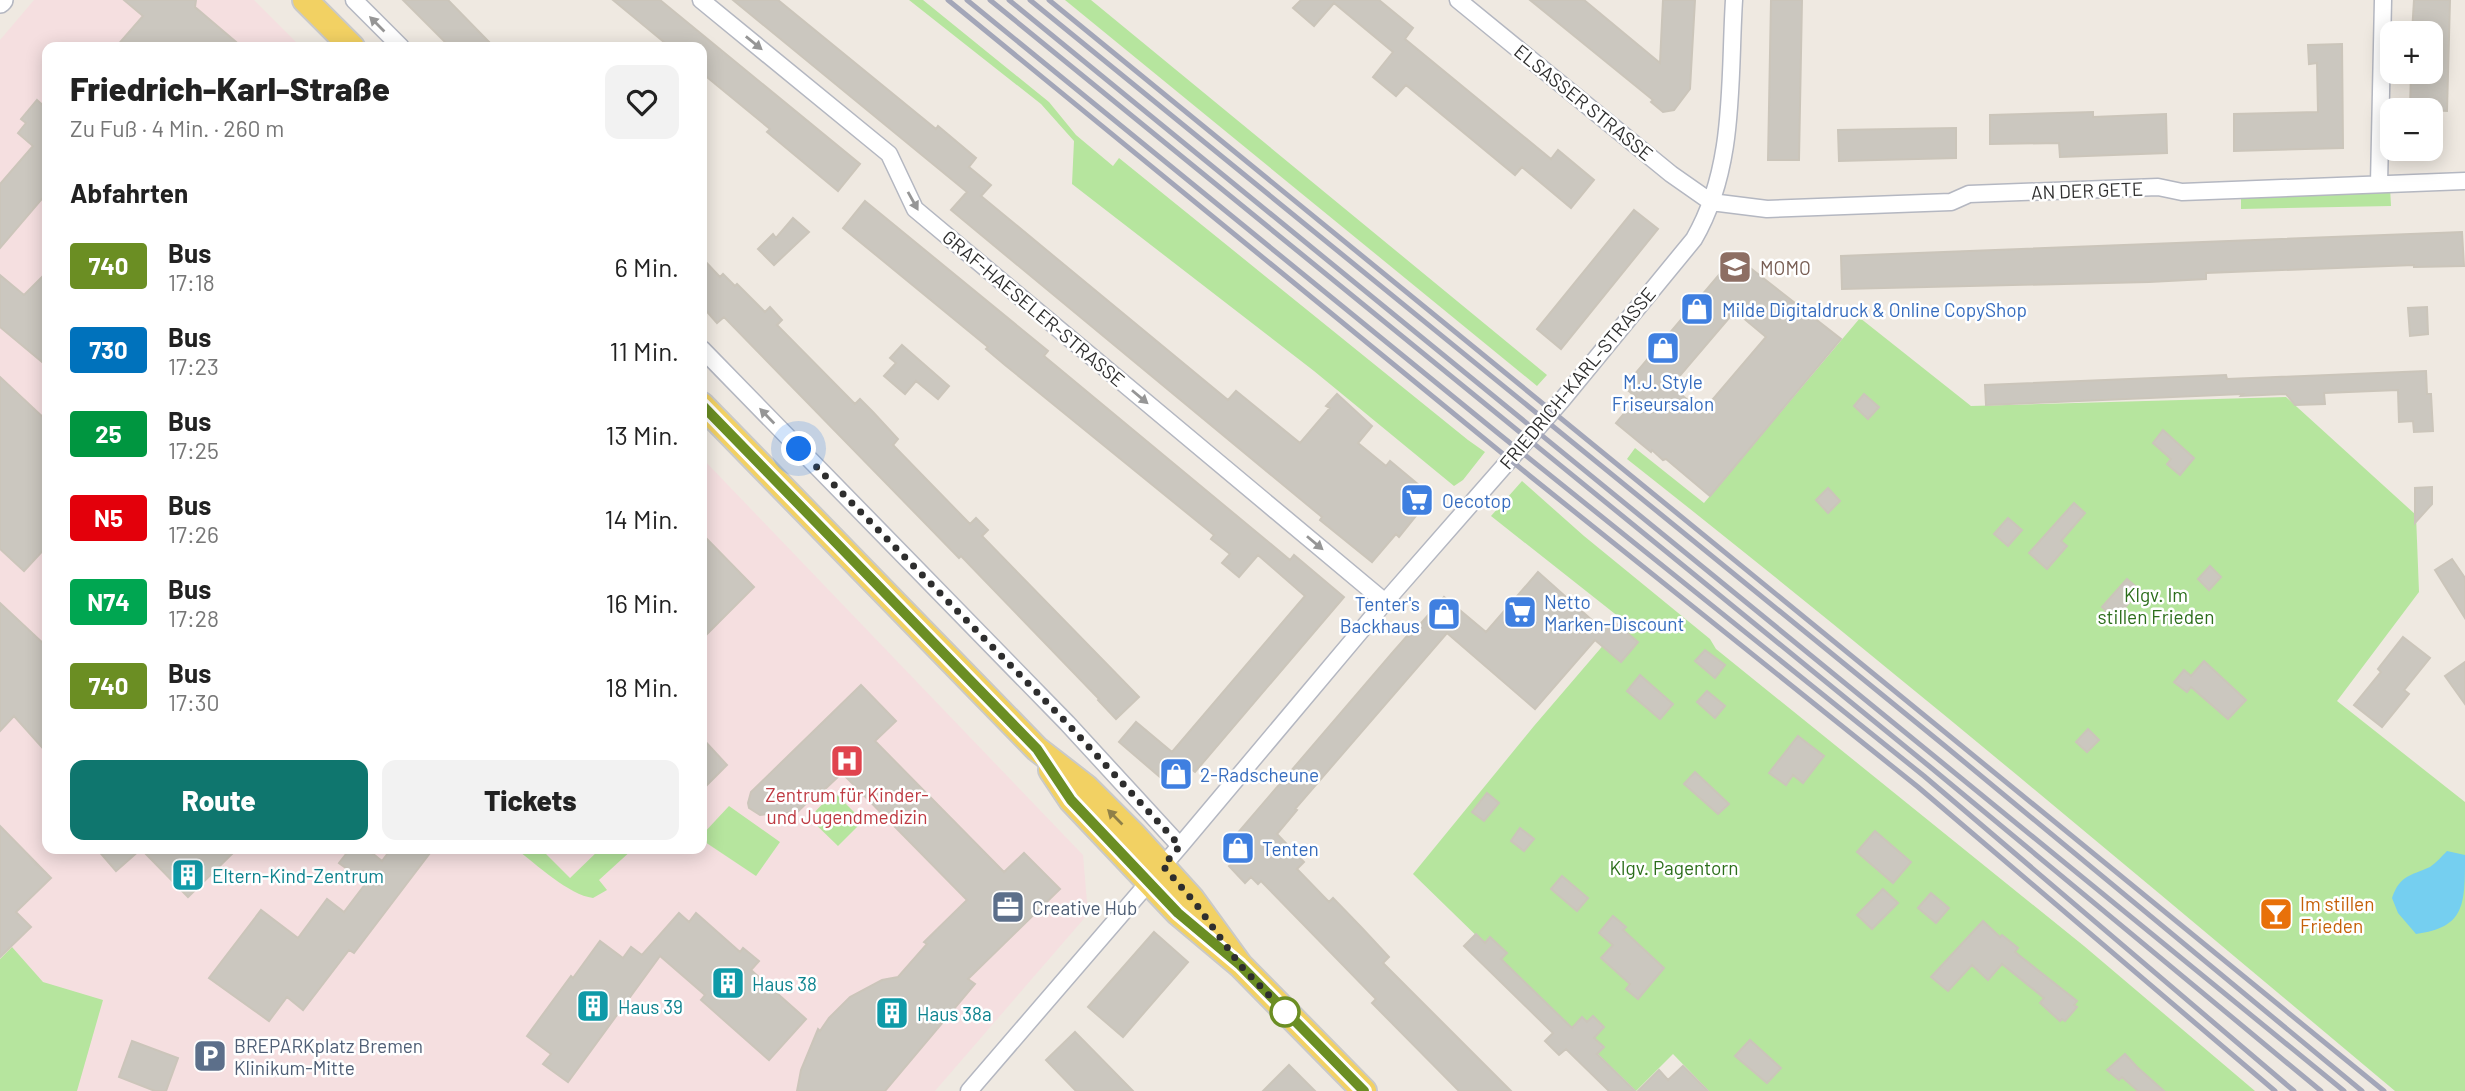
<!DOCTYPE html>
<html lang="de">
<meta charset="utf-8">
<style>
body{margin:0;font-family:Barlow,sans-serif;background:#f2f2f2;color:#222;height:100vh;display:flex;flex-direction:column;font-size:26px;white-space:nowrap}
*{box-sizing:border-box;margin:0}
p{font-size:23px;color:#767676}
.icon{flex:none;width:38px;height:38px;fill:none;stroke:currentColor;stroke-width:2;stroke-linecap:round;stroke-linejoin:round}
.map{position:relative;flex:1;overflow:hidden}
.panel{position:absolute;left:42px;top:42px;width:665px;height:812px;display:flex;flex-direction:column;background:#fff;border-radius:14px;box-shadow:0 4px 18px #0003}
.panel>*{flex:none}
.badge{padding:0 14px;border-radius:5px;font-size:24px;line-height:46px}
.tools{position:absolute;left:2380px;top:21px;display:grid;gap:14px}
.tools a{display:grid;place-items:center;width:63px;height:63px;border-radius:14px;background:#fff;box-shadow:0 4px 18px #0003;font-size:35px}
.you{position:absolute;width:35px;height:35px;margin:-18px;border:5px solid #fff;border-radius:50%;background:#1a73e8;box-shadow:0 0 0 10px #1a73e833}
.map>.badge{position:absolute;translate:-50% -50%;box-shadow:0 0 0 4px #fff}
h2{padding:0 28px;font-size:26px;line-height:63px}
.round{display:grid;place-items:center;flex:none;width:74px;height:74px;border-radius:14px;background:#f2f2f2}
.overview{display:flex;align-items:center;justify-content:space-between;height:119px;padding:0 28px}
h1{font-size:33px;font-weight:800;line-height:52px}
.button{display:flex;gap:14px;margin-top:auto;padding:14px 28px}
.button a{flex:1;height:80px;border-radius:14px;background:#0f766e;color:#fff;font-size:28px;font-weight:800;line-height:80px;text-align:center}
.button a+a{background:#f2f2f2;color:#222}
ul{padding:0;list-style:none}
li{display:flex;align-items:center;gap:21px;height:84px;padding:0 28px}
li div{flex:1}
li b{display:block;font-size:26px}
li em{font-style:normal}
li .badge{min-width:77px;font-weight:700;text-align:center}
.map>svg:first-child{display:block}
.medical{fill:#f5dfe0}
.green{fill:#b6e59e}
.water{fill:#75cff0}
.building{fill:#cbc7bf;stroke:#cbc5ba;stroke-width:2;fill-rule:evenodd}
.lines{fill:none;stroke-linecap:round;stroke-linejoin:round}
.street-casing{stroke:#b4b7c1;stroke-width:19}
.secondary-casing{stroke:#b4b7c1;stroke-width:24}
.primary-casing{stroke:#c9c9c9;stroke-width:28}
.street{stroke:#fff;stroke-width:16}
.secondary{stroke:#fff;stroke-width:21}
.primary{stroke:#f2d163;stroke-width:24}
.rail{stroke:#a3a6b8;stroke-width:5}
.oneway{fill:#969696}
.oneway2{fill:#908048}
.line-casing{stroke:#fff;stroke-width:16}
.line{stroke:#6b8e23;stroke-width:10}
.walk{stroke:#2e2e2e;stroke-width:7;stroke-dasharray:0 12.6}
.stop-dot{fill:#fff;stroke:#6b8e23;stroke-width:3.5}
.labels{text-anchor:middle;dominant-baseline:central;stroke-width:5;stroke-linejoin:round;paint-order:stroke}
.street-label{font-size:19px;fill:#2e2e2e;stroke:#fff}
.education-label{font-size:19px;fill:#785e54;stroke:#fff;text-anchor:start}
.shop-label{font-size:19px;fill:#366cbe;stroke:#fff;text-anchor:start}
.park-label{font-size:19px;fill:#2c6e1b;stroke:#fff}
.health-label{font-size:19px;fill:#be3a42;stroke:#fff}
.culture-label{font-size:19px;fill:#0d838f;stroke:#fff;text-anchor:start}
.food-label{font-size:19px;fill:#c56008;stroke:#fff;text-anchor:start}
.service-label{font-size:19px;fill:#4e5e75;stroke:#fff;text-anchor:start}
</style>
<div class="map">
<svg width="2465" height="1091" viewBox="0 0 2465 1091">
<rect width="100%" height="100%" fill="#efe9e1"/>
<path class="medical" d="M34 0H254L301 47H47V849H702V458L1083 855 1088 914 935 1091H0V40Z"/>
<path class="green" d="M909 0H923L1049 102 1076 135 1113 166 1119 158 1468 440 1485 452 1463 480 1454 486 1314 371 1072 184 1074 141 1041 104Z
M1065 0H1091L1547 375 1537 386Z
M2390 187 2391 206 2241 209V193Z
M1860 318 1971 406 2286 397 2416 515 2419 592 2337 701 2465 802V1091H2395C2141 878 1887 664 1627 459L1635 448 1704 503Z
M1522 481 1584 536 1710 639 1716 649 2084 946 2255 1091H1709L1673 1054 1636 1091 1413 874 1534 726 1624 621 1491 516Z
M834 792 863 821 838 846 809 818Z
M729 806 780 842 756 876 702 840V835Z
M516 849H541L570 878 600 849H633L599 880 607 890 593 898C569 895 536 864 516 849Z
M12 947 43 982 103 1000 77 1091H0V959Z"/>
<path class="water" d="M2447 851 2465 855C2465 906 2465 927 2416 934L2398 913 2392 898C2400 875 2410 876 2430 867 2436 863 2442 856 2447 851Z"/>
<path class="building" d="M124 0H196L195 7 242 47H116L143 16Z
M403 0H448L494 47H450Z
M613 0H660L860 164 838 191 767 132 770 129 702 73V47H670Z
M733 0H778L936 129 938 126 976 158 969 167 991 185 981 196 1228 400 1236 391 1300 443 1330 408 1326 406 1337 394 1372 426 1358 443 1386 466 1390 461 1432 496 1399 537 1396 534 1372 562 1320 520 1322 517 951 210 967 192Z
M1301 0H1379L1413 28 1405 39 1551 159 1558 150 1594 180 1571 208 1522 167 1515 175 1406 85 1396 96 1373 77 1393 52 1334 3 1314 26 1293 8Z
M1530 0H1584L1660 63 1663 0H1695L1690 89 1674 110 1663 112 1651 102 1653 100Z
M1771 0H1802L1799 160H1768Z
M2414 0H2450L2447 111 2410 109 2411 72H2431V33H2412Z
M2342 44 2343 148 2234 151V114L2318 112 2317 63 2309 64 2308 45Z
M37 100 47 109V193L0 248V184L33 146 18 133 26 123 21 119Z
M2093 112V117L2166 114 2167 153 2060 157 2059 143 1990 144V115Z
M1956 128V158L1839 161 1838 130Z
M865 201 1048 351 1044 356 1290 560 1294 555 1344 597 1195 772 1191 769 1174 789 1119 742 1136 722 1172 752 1305 596 1258 555 1239 577 1222 563 1230 554 1211 539 1214 535 1005 365 986 349 988 347 843 228Z
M1634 210 1658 229 1561 349 1537 329Z
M793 218 809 232 774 265 758 249 773 234 776 238Z
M2462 232 2464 266 2414 267V265L2206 273V279L2149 282 1842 289 1841 256Z
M1735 256 1841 339 1710 496 1666 459 1663 460 1652 450 1651 452 1616 423 1637 398 1624 387ZM1735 311 1766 337 1702 412 1671 386Z
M702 258 720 277 723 274 735 286 737 284 765 312 770 307 782 320 777 325 855 404 860 399 873 412 898 439 893 445 970 524 976 518 988 530 982 536 1139 697 1116 719 1098 700 1099 699 961 556 959 558 724 317 717 323 702 306Z
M47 272V366L0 327V275L24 295Z
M2427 307 2428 334 2410 336 2408 308Z
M902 345 949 386 938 399 916 381 905 394 884 376 896 363 890 358Z
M2426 371 2427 394H2431L2433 431 2414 432 2413 421 2399 422 2398 390 2324 393 2325 404 2295 405 2286 394 2241 396 2243 394 1986 405 1985 385 2226 375 2227 379Z
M0 377 47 421V546L24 571 0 549Z
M1864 394 1879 407 1868 419 1854 406Z
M2163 430 2194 458 2180 475 2167 464 2171 459 2153 443Z
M2432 487V504L2415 523V488Z
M1828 488 1840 501 1828 513 1816 500Z
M2074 503 2085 513 2061 541 2067 546 2047 569 2029 553Z
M2008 518 2022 530 2008 546 1994 534Z
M702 534 754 587 702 639Z
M2452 559 2465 578V618L2435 570Z
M2210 566 2221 577 2209 590 2198 579Z
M1538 572 1603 630 1612 620 1638 642 1621 662 1595 640 1535 709 1447 633 1295 809 1297 810 1277 834 1304 862 1297 869 1329 902 1333 898 1362 928 1389 957 1383 963 1511 1091H1459L1372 1003 1376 999 1261 881 1258 884 1251 877 1245 883 1229 866 1235 861 1224 849 1393 652 1407 636 1409 637 1444 597 1486 632Z
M2127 579 2140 590 2115 619 2102 607Z
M0 603 47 647V753L14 716 0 731Z
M2403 637 2430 658 2404 690 2409 694 2382 727 2354 705 2381 672 2378 669Z
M1705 650 1725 665 1715 678 1695 661Z
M2204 661 2246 700 2228 719 2191 687 2187 692 2174 682 2184 670 2191 676Z
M2465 662V704L2445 676Z
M1640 675 1673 704 1660 719 1627 691Z
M861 685 896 721 875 741 1004 872 1024 853 1060 889 968 979 975 984 885 1091H797L801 1070 818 1029 820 1031 829 1018 850 997 882 980 898 977 927 944 924 942 967 900 842 773 823 791 821 789 784 825 774 813 760 815 749 808 748 803 751 792Z
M1707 691 1725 706 1715 718 1697 702Z
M2088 729 2099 740 2087 752 2076 742Z
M1798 736 1824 756 1803 783 1793 775 1786 785 1769 773Z
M702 738 727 765 702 790Z
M1695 772 1729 804 1718 814 1684 784Z
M1487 793 1499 803 1484 821 1472 812Z
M0 826 51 878 16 912 31 927 0 957Z
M1520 828 1534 839 1524 851 1511 841Z
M1875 831 1911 862 1893 883 1857 852Z
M97 849H141L116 871Z
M141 849H237L188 897Z
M350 849H367L382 861 391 849H433L354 953 349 950 303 1010 287 997 269 1021 209 978 261 910 298 938 327 899 344 912 366 883 339 863Z
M1562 876 1588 898 1577 911 1551 889Z
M1883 889 1898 903 1872 929 1857 915Z
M1931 893 1949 908 1936 923 1918 908Z
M679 913 689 922 696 913 740 952 743 948 759 961 751 970 806 1019 769 1060 701 1000 705 995 660 956 568 1082 543 1064 551 1054 527 1036 571 976 573 978 600 941 623 958 631 947 642 955Z
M1613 916 1626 927 1623 930 1664 968 1638 999 1626 989 1630 984 1601 958 1613 945 1599 933Z
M1983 921 2000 937 2002 935 2018 948 2015 952 2077 1001 2074 1005 2077 1007 2065 1021 2062 1019 2060 1021 2040 1003 2044 998 2002 964 1988 980 1972 965 1948 991 1931 977Z
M1154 932 1188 962 1123 1037 1088 1007Z
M1476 934 1485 943 1490 937 1507 953 1501 959 1572 1028 1582 1017 1587 1022 1593 1016 1604 1027 1594 1038 1604 1047 1597 1054 1635 1091H1609L1566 1049 1559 1055 1545 1041 1553 1033 1464 946Z
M1075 1032 1133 1091H1076L1046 1060Z
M1750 1040 1781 1068 1767 1083 1735 1056Z
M132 1041 178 1058 166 1091H155L119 1077Z
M2125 1054 2137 1067 2164 1091H2138L2122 1077 2119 1080 2107 1070Z
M1289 1065 1315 1091H1263Z
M1683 1066 1708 1091H1638L1659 1070 1668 1080Z"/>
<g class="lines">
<defs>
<path id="street" d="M354 0 401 47
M701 0 889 154 915 209 1385 602
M1458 0 1671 174 1711 202 1767 209 1951 202 1969 194 2158 187 2182 192 2465 181
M2379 184 2383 0
M702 349 1067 723 1180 846
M969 1091 1180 846 1385 602 1562 400 1694 239C1736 167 1729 80 1734 0"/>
<path id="secondary" d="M0 2 2 0"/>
<path id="primary" d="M305 0 352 47
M702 405 1037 749 1086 787 1134 835 1192 899 1240 965
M1051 770 1071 800 1178 913 1240 965 1364 1091"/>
</defs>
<use href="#street" class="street-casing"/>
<use href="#secondary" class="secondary-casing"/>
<use href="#primary" class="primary-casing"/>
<use href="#street" class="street"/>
<use href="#secondary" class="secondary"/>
<use href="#primary" class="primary"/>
<path class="rail" d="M948 0 1530 476 1918 787 2275 1091
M967 0 1499 434 1924 776 2294 1091
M990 0 1929 766 2321 1091
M1009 0 2344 1091
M1030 0 1945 746 2362 1091
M1049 0 2384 1091"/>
</g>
<defs><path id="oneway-solid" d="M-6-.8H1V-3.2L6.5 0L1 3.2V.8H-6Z" transform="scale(1.75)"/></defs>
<g class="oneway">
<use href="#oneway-solid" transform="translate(377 24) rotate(-135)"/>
<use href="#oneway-solid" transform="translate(754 43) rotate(39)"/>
<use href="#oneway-solid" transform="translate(913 201) rotate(61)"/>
<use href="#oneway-solid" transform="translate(1140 397) rotate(40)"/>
<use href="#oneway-solid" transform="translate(767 416) rotate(-134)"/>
<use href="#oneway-solid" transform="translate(1315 543) rotate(40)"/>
</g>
<use class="oneway2" href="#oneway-solid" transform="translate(1115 817) rotate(-135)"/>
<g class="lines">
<defs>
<path id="line" d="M702 405 1037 749 1071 800 1178 913 1240 965 1364 1091"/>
</defs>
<use href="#line" class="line-casing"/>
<use href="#line" class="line"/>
<path class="walk" d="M799 449 1067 723 1171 836 1180 846 1163 866 1196 904 1240 965 1285 1012"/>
</g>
<defs>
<symbol id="school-square" viewBox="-11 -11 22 22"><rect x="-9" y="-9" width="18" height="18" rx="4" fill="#8d6e63" stroke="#fff"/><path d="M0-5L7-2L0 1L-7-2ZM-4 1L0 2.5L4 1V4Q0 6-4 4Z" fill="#fff"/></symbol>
<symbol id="shop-square" viewBox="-11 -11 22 22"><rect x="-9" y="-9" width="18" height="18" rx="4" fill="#3f7fe0" stroke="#fff"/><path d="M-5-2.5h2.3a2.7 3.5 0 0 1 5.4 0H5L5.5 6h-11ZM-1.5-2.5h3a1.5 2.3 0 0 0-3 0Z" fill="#fff"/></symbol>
<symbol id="supermarket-square" viewBox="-11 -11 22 22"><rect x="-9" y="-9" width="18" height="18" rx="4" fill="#3f7fe0" stroke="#fff"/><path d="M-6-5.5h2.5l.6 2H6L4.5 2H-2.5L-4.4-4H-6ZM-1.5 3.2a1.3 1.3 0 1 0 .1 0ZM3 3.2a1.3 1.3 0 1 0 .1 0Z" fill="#fff"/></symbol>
<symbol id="hospital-square" viewBox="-11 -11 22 22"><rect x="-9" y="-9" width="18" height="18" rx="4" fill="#e0444e" stroke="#fff"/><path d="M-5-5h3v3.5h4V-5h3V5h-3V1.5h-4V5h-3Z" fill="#fff"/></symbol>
<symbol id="building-square" viewBox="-11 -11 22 22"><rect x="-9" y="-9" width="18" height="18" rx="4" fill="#0f9aa8" stroke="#fff"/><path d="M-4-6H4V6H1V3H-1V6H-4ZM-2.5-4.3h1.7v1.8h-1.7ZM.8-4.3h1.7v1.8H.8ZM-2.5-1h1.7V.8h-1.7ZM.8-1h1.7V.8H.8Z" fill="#fff"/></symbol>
<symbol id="office-square" viewBox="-11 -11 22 22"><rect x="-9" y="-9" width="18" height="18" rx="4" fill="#5c6f8a" stroke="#fff"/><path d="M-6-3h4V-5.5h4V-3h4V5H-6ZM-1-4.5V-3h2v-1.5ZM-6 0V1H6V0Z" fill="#fff"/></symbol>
<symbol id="bar-square" viewBox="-11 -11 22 22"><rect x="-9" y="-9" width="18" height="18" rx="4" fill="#e8710a" stroke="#fff"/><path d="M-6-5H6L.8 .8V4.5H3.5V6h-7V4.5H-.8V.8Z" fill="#fff"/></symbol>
<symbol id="parking-square" viewBox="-11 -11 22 22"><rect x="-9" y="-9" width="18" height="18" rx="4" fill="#5c6f8a" stroke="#fff"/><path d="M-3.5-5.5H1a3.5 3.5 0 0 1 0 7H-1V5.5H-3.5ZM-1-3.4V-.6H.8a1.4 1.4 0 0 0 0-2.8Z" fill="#fff"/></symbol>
</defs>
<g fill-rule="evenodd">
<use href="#school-square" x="1716" y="248" width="38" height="38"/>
<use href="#shop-square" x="1678" y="290" width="38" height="38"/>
<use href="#shop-square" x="1644" y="329" width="38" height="38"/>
<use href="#supermarket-square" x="1398" y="481" width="38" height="38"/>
<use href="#supermarket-square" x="1501" y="593" width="38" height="38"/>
<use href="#shop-square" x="1425" y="595" width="38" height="38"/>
<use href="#hospital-square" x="828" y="742" width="38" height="38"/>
<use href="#shop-square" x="1157" y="755" width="38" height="38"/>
<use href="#shop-square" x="1219" y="829" width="38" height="38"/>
<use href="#building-square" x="169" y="856" width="38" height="38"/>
<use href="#office-square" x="989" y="888" width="38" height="38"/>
<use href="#bar-square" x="2257" y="895" width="38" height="38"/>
<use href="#building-square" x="709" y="964" width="38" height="38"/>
<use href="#building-square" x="574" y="987" width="38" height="38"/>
<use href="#building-square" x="873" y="994" width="38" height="38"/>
<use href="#parking-square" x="191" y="1037" width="38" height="38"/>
</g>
<circle class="stop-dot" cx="1285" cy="1012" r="14"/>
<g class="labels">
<g class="street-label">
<text transform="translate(1584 102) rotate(39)">ELSASSER STRASSE</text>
<text transform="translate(2087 190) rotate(-2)">AN DER GETE</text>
<text transform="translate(1034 308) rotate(40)">GRAF-HAESELER-STRASSE</text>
<text transform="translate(1577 378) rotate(-50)">FRIEDRICH-KARL-STRASSE</text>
</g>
<g class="education-label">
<text x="1760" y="267">MOMO</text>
</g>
<g class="shop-label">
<text x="1722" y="309">Milde Digitaldruck &amp; Online CopyShop</text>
<text x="1663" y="381" text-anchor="middle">M.J. Style<tspan x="1663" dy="22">Friseursalon</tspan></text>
<text x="1442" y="500">Oecotop</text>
<text x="1544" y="601">Netto<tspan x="1544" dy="22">Marken-Discount</tspan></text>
<text x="1420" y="603" text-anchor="end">Tenter's<tspan x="1420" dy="22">Backhaus</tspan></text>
<text x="1200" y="774">2-Radscheune</text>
<text x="1262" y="848">Tenten</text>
</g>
<g class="park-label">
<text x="2156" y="594">Klgv. Im<tspan x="2156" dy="22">stillen Frieden</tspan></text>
<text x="1674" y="867">Klgv. Pagentorn</text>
</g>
<g class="health-label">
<text x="847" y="794">Zentrum für Kinder-<tspan x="847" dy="22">und Jugendmedizin</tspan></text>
</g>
<g class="culture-label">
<text x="212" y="875">Eltern-Kind-Zentrum</text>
<text x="752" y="983">Haus 38</text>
<text x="618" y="1006">Haus 39</text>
<text x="917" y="1013">Haus 38a</text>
</g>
<g class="food-label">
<text x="2300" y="903">Im stillen<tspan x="2300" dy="22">Frieden</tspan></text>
</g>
<g class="service-label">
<text x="1032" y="907">Creative Hub</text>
<text x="234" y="1045">BREPARKplatz Bremen<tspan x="234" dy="22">Klinikum-Mitte</tspan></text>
</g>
</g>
</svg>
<div class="tools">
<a>+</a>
<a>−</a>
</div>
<div class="you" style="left:799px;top:449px"></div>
<section class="panel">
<div class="overview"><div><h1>Friedrich-Karl-Straße</h1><p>Zu Fuß · 4 Min. · 260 m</p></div><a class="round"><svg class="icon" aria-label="heart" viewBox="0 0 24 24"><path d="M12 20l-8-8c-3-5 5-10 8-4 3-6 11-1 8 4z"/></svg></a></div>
<h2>Abfahrten</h2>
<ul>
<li><span class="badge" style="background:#6b8e23;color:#fff">740</span><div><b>Bus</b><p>17:18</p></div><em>6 Min.</em></li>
<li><span class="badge" style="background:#0072bc;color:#fff">730</span><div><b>Bus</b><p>17:23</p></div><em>11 Min.</em></li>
<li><span class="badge" style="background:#009640;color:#fff">25</span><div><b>Bus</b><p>17:25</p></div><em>13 Min.</em></li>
<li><span class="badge" style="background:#e3000b;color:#fff">N5</span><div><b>Bus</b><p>17:26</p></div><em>14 Min.</em></li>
<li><span class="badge" style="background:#00a651;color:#fff">N74</span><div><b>Bus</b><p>17:28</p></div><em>16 Min.</em></li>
<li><span class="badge" style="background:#6b8e23;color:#fff">740</span><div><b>Bus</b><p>17:30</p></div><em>18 Min.</em></li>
</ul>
<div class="button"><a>Route</a><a>Tickets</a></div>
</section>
</div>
